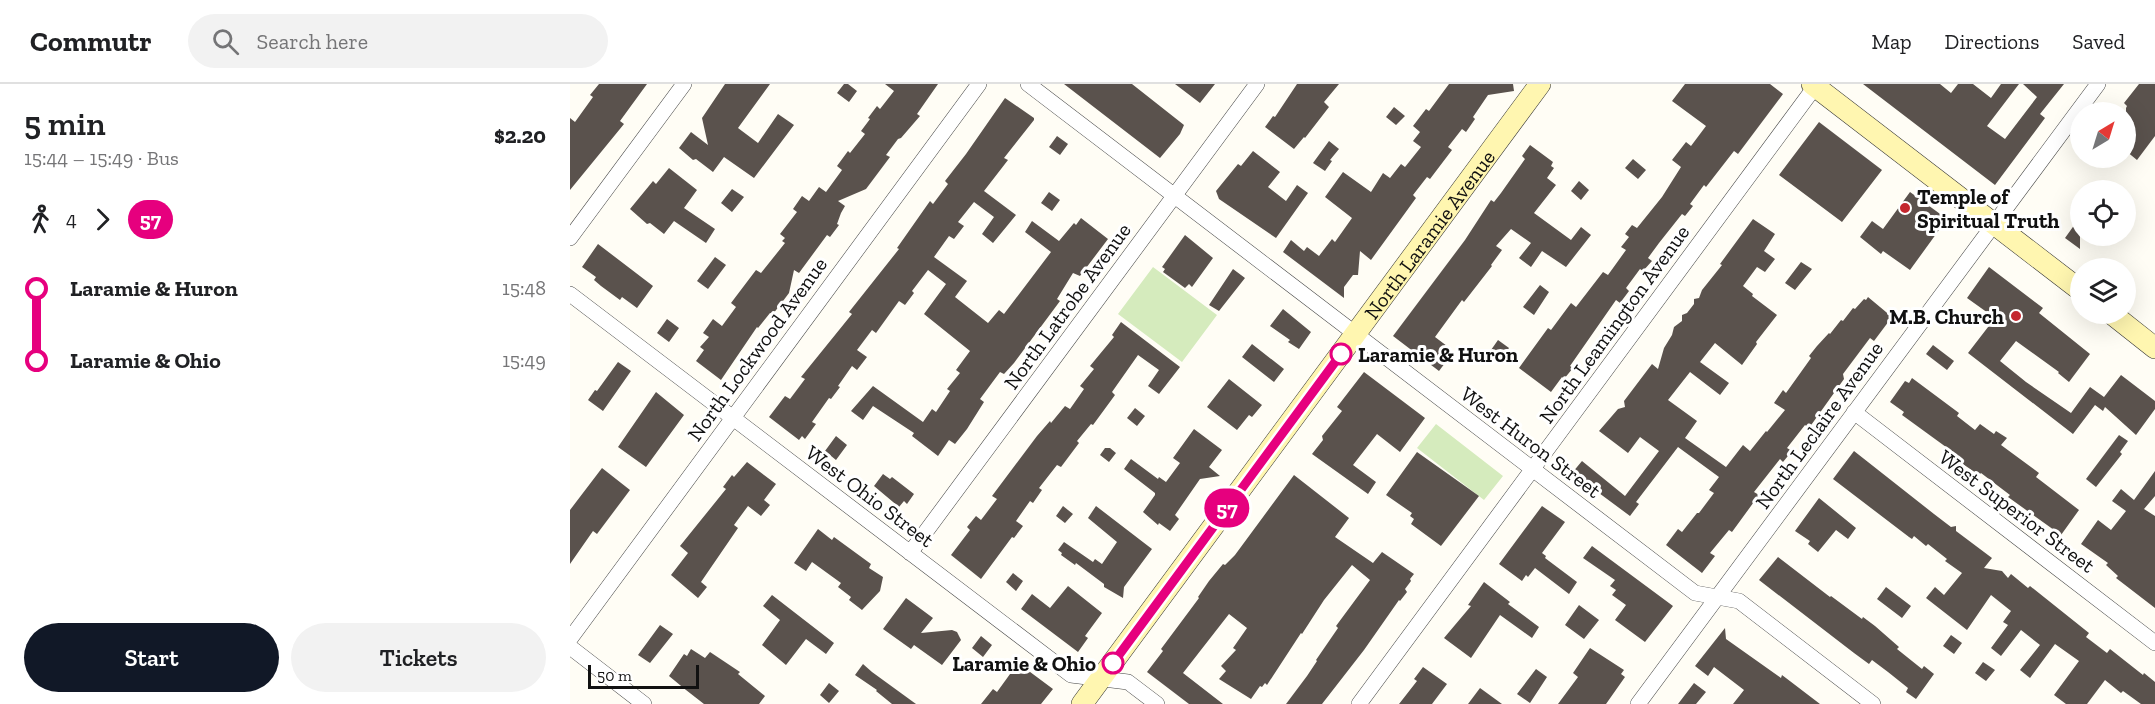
<!DOCTYPE html>
<meta charset="utf-8">
<style>
body{margin:0;font-family:"Zilla Slab",serif;background:#f2f2f2;color:#202124;height:100vh;display:flex;flex-direction:column;font-size:22px;white-space:nowrap}
*{box-sizing:border-box;margin:0}
p{font-size:20px;color:#757577}
.icon{flex:none;width:33px;height:33px;fill:none;stroke:currentColor;stroke-width:2;stroke-linecap:round;stroke-linejoin:round}
.map{position:relative;flex:1;overflow:hidden}
.drawer{display:flex;flex-direction:column;background:#fff;width:570px}
.drawer>*{flex:none}
.badge{padding:0 12px;border-radius:20px;font-size:21px;line-height:39px}
.needle{width:39px;rotate:38deg}
.buttons{position:absolute;left:1500px;top:18px;display:grid;gap:12px}
.buttons a{display:grid;place-items:center;width:66px;height:66px;border-radius:50%;background:#fff;box-shadow:0 6px 24px #0002;font-size:30px}
.scale{position:absolute;left:18px;bottom:15px;width:111px;box-sizing:border-box;padding-left:6px;border:3px solid #111;border-top:0;font-size:16px;line-height:21px;white-space:nowrap;color:#111;-webkit-text-stroke:4px #fff;paint-order:stroke}
.map>.badge{position:absolute;translate:-50% -50%;box-shadow:0 0 0 3px #fff}
.legs{display:flex;align-items:center;gap:9px;height:66px;padding:0 24px;font-size:20px}
.legs p{margin-inline-start:auto}
.headline{display:flex;align-items:center;justify-content:space-between;height:102px;padding:0 24px}
h1{font-size:33px;font-weight:600;line-height:45px}
.cta{display:flex;gap:12px;margin-top:auto;padding:12px 24px}
.cta a{flex:1;height:69px;border-radius:36px;background:#111827;color:#fff;font-size:24px;font-weight:600;line-height:69px;text-align:center}
.cta a+a{background:#f2f2f2;color:#202124}
ul{padding:0 24px;list-style:none}
li{display:flex;align-items:center;gap:21px;height:72px;font-size:22px}
li i{display:grid;place-items:center;width:9px;height:100%;margin:0 8px;background:currentColor}
li i::after{content:'';width:15px;height:15px;margin:-8px;border:4px solid;border-radius:50%;background:#fff}
li p{margin-inline-start:auto}
li:first-child i{background:linear-gradient(#0000 50%,currentColor 0)}
li:last-child i{background:linear-gradient(currentColor 50%,#0000 0)}
header{display:flex;align-items:center;gap:36px;box-sizing:border-box;height:84px;padding:0 30px;background:#fff;border-bottom:2px solid #e0e0e0}
header strong{font-size:28px}
nav{display:flex;gap:33px;margin-inline-start:auto;font-size:21px}
.search{width:420px;height:54px;background:#f2f2f2;display:flex;align-items:center;gap:15px;box-sizing:border-box;padding:0 21px;border-radius:33px;color:#757577;font-size:22px}
main{display:flex;flex:1;min-height:0}
.map>svg:first-child{display:block}
.green{fill:#d5ebbd}
.building{fill:#5a524d}
.lines{fill:none;stroke-linecap:round;stroke-linejoin:round}
.street-casing{stroke:#444;stroke-width:16}
.secondary-casing{stroke:#333;stroke-width:22}
.street{stroke:#fff;stroke-width:15}
.secondary{stroke:#fff6b0;stroke-width:21}
.line-1-casing{stroke:#fff;stroke-width:14}
.line-1{stroke:#e6007e;stroke-width:9}
.poi-dot{fill:#c4262e;stroke:#fff;stroke-width:2}
.stop-1-dot{fill:#fff;stroke:#e6007e;stroke-width:3}
.labels{text-anchor:middle;dominant-baseline:central;stroke-width:6;stroke-linejoin:round;paint-order:stroke}
.poi-label{font-size:21px;font-weight:bold;fill:#111;stroke:#fff;text-anchor:start}
.street-label{font-size:21px;fill:#111;stroke:#fff}
.stop-label{font-size:21px;font-weight:bold;fill:#111;stroke:#fff;text-anchor:start}
</style>
<header>
<strong>Commutr</strong>
<div class="search"><svg class="icon" aria-label="search" viewBox="0 0 24 24"><circle cx="10" cy="10" r="6"/><path d="M15 15l6 6"/></svg>Search here</div>
<nav><a>Map</a><a>Directions</a><a>Saved</a></nav>
</header>
<main>
<section class="drawer">
<div class="headline"><div><h1>5 min</h1><p>15:44 – 15:49 · Bus</p></div><b>$2.20</b></div>
<div class="legs"><svg class="icon" aria-label="walk" viewBox="0 0 24 24"><circle cx="13" cy="4" r="2"/><path d="M13 8l-2 6 4 7M11 14l-3 7M7 12l3-4h3l4 4"/></svg>4<svg class="icon" aria-label="forward" viewBox="0 0 24 24"><path d="M9 5l7 7-7 7"/></svg><b class="badge" style="background:#e6007e;color:#fff">57</b></div>
<ul>
<li><i style="color:#e6007e"></i><b>Laramie &amp; Huron</b><p>15:48</p></li>
<li><i style="color:#e6007e"></i><b>Laramie &amp; Ohio</b><p>15:49</p></li>
</ul>
<div class="cta"><a>Start</a><a>Tickets</a></div>
</section>
<div class="map">
<svg width="1585" height="620" viewBox="0 0 1585 620">
<rect width="100%" height="100%" fill="#fffdf5"/>
<path class="green" d="M583 183 647 231 612 278 548 230Z
M866 340 933 392 914 416 847 364Z"/>
<path class="building" d="M29 0H77L50 37 54 40 0 106V34L5 38 23 13 20 11Z
M155 0H200L168 44 188 59 208 30 224 41 184 94 154 73 143 88 126 75 123 76 109 64 121 48 138 61 132 34Z
M274 0H278L287 7 279 18 267 9Z
M315 0H368L347 30 350 32 331 54 328 55 316 71 320 73 296 105 268 117 275 122 271 129 267 140 269 141 260 153 257 151 229 189 224 186 219 209 213 217 203 230 200 229 188 244 187 243 151 296 126 277 134 266 130 263 139 253 133 249 143 235 152 242 166 223 161 219 186 186 191 189 215 159 212 157 215 154 210 150 227 128 223 125 232 112 239 117 249 103 256 108 272 86 267 82 278 67 280 69 295 50 291 47 300 35 298 34 307 22 310 25 324 7Z
M494 0H562L614 41 610 50 590 74Z
M605 0H645L630 19Z
M727 0H769L754 18 759 23 735 54 734 53 724 65 695 43 703 32 705 33Z
M879 0H943L944 7 918 11 903 33 905 35 896 48 892 45 878 63 882 66 860 95 857 93 843 111 846 114 801 176 790 167 788 191H783L774 203V214L713 168 721 156 734 167 737 163 749 172 762 155 765 158 782 134 755 113 773 88 801 108 813 89 820 94 831 80 835 83 851 63 843 57 850 48 843 42 856 25 859 27Z
M1115 0H1200L1213 10 1168 70 1164 67 1136 103 1134 101 1120 120 1123 122 1115 132 1112 130 1089 159 1078 174 1082 177 1073 187 1070 185 1056 204 1059 207 1050 219 1046 216 1000 282 1003 284 994 295 992 293 981 308 949 284 978 244 981 246 1001 219 1006 223 1033 188 1038 191 1056 166 1051 163 1059 153 1055 150 1062 141 1067 144 1092 113 1111 83 1102 76 1116 58 1121 62 1136 42 1102 17Z
M1293 0H1370L1381 9 1388 0H1403L1421 14 1431 0H1449L1417 42 1435 55 1467 13 1453 0H1494L1470 30 1475 34 1425 101Z
M1569 0H1585V52L1567 76 1556 67V24L1557 22 1554 19Z
M435 14 464 34V36L434 74 438 76 414 107 446 131 423 159 412 150 424 133 404 118 388 138 394 142 384 155 379 152 364 173 397 197 385 213 418 239 429 226 434 230 481 168 455 148 462 137 489 157 504 139 506 141 511 134 538 155 510 192 503 189 487 215 490 217 444 279 434 290 430 288 410 315 414 318 397 345 385 360 379 356 368 372 342 352 344 349 303 322 293 336 281 327 303 302 353 338 362 325 366 328 380 307 377 305 390 289 386 286 400 267 354 230 376 200 358 186 342 207 344 209 335 221 329 217 306 249 302 246 287 266 297 273 287 286 282 282 268 302 270 303 261 315 259 314 242 338 246 340 235 355 232 352 229 356 199 333 215 312 220 315 235 295 231 293 282 230 279 228 329 165 327 164 360 117 363 120 378 100 375 97 396 70Z
M824 23 835 32 826 41 816 33Z
M1249 38 1312 86 1272 138 1209 91Z
M487 52 498 60 490 71 479 63Z
M759 57 769 65 760 76 762 77 755 87 743 79Z
M960 61 983 78 981 82 984 84 977 94 986 101 964 129 1001 156 1011 143 1021 151 996 183 972 167 961 183 949 174 961 159 941 145 926 162 932 166 921 181 922 182 894 218 892 216 865 253 877 262 874 266 881 271 869 287 823 252 895 156 921 116 924 118 931 109 955 75 952 72Z
M683 67 710 88 698 103 716 117 727 101 738 109 706 154 649 115 646 107 668 80 671 82Z
M1063 75 1076 86 1068 95 1055 84Z
M99 84 127 106 114 124 145 145 136 159 104 137 94 150 80 139 77 140 60 125 83 97 86 100Z
M1009 97 1019 106 1011 116 1001 107Z
M162 105 174 113 162 128 151 119Z
M479 108 490 116 482 127 471 119Z
M1340 108 1377 135 1340 186 1313 167 1311 170 1290 153 1302 137 1313 145Z
M1510 133V165L1495 154Z
M1183 135 1205 150 1194 167 1205 175 1195 188 1187 183 1173 202 1183 210 1182 212 1207 231 1186 258 1187 260 1172 281 1145 259 1130 278 1159 299 1150 311 1120 288 1098 316 1127 337 1115 354 1156 383 1173 361 1180 367 1196 347 1197 348 1215 326 1204 319 1213 306 1216 309 1241 274 1239 272 1247 262 1259 249 1260 250 1271 236 1273 237 1283 224 1285 225 1294 215 1296 216 1298 213 1322 233 1304 257 1300 254 1273 290 1274 295 1239 344 1235 341 1217 364 1222 367 1213 378 1210 375 1184 408 1189 411 1162 448 1159 446 1140 469 1145 472 1132 489 1096 461 1108 445 1112 448 1127 429H1129L1144 409 1139 406 1149 393 1108 363 1066 418 1069 420 1060 432 1002 389 1012 377 1055 412 1089 367 1070 353 1058 369 1029 347 1048 325 1055 323 1054 317 1082 280 1088 285 1094 264 1102 251 1104 243 1112 237V231L1117 229 1124 220V215L1129 214 1132 206 1152 181 1150 180Z
M615 151 643 174 622 203 619 200 615 204 593 188 595 185 592 183Z
M28 160 83 202 67 224 52 213 50 216 31 202 24 196 26 193 12 183Z
M145 173 156 181 138 205 127 197Z
M1231 178 1242 185 1225 206 1215 199Z
M1419 183 1473 224 1469 229 1520 270 1499 298 1488 289 1489 288 1446 257 1430 277 1456 298 1501 329 1520 303 1534 313 1551 291 1585 317V325L1566 351 1535 323 1533 327 1525 321 1503 350 1398 269 1425 234 1397 214Z
M663 185 675 194 649 227 639 221Z
M970 201 979 208 964 231 953 223Z
M713 225 741 248 729 265 718 258 720 256 700 242Z
M97 235 109 244 99 258 87 249Z
M551 238 610 283 589 310 578 302 589 286 568 271 542 308 545 311 523 341 521 340 507 357 509 359 491 383 487 381 469 404 472 406 463 419 460 417 446 437 453 442 444 454 442 453 411 495 381 471 400 446 397 443 406 432 411 436 427 415 422 412 467 352 480 337 481 339 495 322 500 325 514 305 510 302 524 285 520 282 544 253 542 251Z
M928 256 939 264 932 274 921 266Z
M682 260 714 285 704 298 672 273Z
M1363 261 1384 277 1377 286 1356 270Z
M48 278 61 287 33 327 18 316 25 306 27 307Z
M794 288 855 334 830 368 807 350 783 381 806 398 798 410 742 370 753 356 752 352 772 327 767 323Z
M1342 294 1389 329 1387 332 1405 346 1410 340 1424 350 1426 347 1437 354 1431 361 1469 389 1466 393 1509 426 1491 451 1438 413 1440 411 1411 389 1409 391 1384 374 1387 371 1332 331 1334 328 1320 318 1335 297 1339 299Z
M659 295 692 321 682 333 679 331 667 346 637 323Z
M86 308 114 331 76 383 48 363Z
M565 324 575 332 567 342 557 334Z
M624 345 652 366 639 383 650 392 630 395 605 431 609 435 600 447 589 439 588 441 573 428 585 411V409L554 385 561 375 588 395 589 393 596 398 610 379 603 374Z
M1549 351 1558 357 1550 368 1552 370 1526 403 1516 395Z
M266 352 277 361 266 376 255 367Z
M535 364H540L546 369 539 378 530 371Z
M1284 367 1364 430 1381 443 1386 442V447L1422 474 1414 484 1432 487 1438 494 1441 490 1458 504 1460 502 1519 549 1516 553 1537 569 1540 565 1573 591 1574 589 1585 598V620H1571L1553 607 1551 609 1535 596 1517 620H1496L1484 611 1509 577 1485 560 1460 594 1450 586 1470 561 1451 546 1431 572 1421 564 1438 541 1433 538 1441 527 1421 511 1397 546 1356 514 1365 503 1374 511 1392 489 1375 477 1377 475 1358 460 1356 462 1344 452 1342 455 1339 453 1263 395Z
M847 368 909 412 871 462 841 440 844 435 840 432 842 429 816 411Z
M177 378 206 400 194 416 200 421 191 432 178 422 164 441 168 444 131 498 137 503 128 514 101 491 118 469 110 462 156 405 153 403 162 391 164 393Z
M32 384 60 406 27 450 23 447 0 480V426Z
M1585 387V412L1574 425 1585 432V524L1546 494 1548 492 1536 481 1538 479 1511 460 1528 436 1541 446 1556 427 1542 417 1551 405 1564 416Z
M313 390 320 395 322 393 344 410 337 420 334 417 329 423 304 402Z
M724 391 779 434 765 453 803 479 812 468 844 490 840 495 841 497 835 505 837 508 830 517 829 516 794 566 752 620H716L737 592 747 577 746 576 768 544 766 542 800 496 782 481 754 516 732 550 731 549 697 601 695 599 692 603 690 602 681 615 649 595 656 587 651 582 666 566 663 564 677 544 659 530 613 589 653 620H619L577 588 593 567 591 565 629 514 628 513 639 497 653 480 655 481 665 471Z
M1249 414 1286 444 1278 455 1266 446 1248 468 1238 460 1240 457 1225 447Z
M493 422 503 430 495 439 486 432Z
M526 422 582 465 554 503 553 514 534 503V500L506 479 505 481 491 471 492 469 488 466 494 458 523 478 525 475 532 480 547 458 518 434Z
M972 422 995 438 972 469 976 472 975 474 1007 498 999 510 965 484 958 493 956 491 952 497 929 480Z
M248 445 262 456 264 453 301 480 299 484 313 493 310 507 292 526 279 516 281 513 268 503 271 499 242 478 236 487 224 479Z
M1022 462 1103 522 1075 558 1045 536 1056 521 1042 511 1046 506 1040 502 1045 496 1013 474Z
M1208 473 1260 513 1261 512 1292 535 1293 533 1305 542 1329 563 1327 565 1352 585 1354 582 1364 590 1346 615 1336 608 1338 604 1318 588 1302 576 1299 580 1284 569 1189 496Z
M443 489 453 497 446 507 436 498Z
M914 498 940 518 938 520 969 543 962 554 930 531 901 574 874 554 901 522 898 521Z
M498 502 532 529 515 552 518 554 508 568 451 525 462 510 480 524Z
M1316 503 1341 522 1332 534 1307 515Z
M202 511 264 559 256 570 236 555 216 581 192 561 210 536 193 522Z
M336 514 363 534 351 549 382 546 387 548 391 556 372 581 344 561 341 565 313 545Z
M1009 521 1029 536 1014 555 995 541Z
M90 541 103 550 80 579 68 571Z
M1155 544 1156 555 1211 594 1212 591 1250 620H1163L1174 606 1144 583 1138 592 1125 582Z
M1381 551 1392 559 1384 570 1373 562Z
M411 552 422 561 413 573 402 564Z
M1020 564 1054 586 1051 590 1055 593 1036 620H988L1008 593 1003 589Z
M121 565 135 574 140 568 170 588 168 590 195 612 189 620H134L116 606 99 592 114 570 117 572Z
M1413 578 1425 586 1416 597 1405 589Z
M448 579 483 605 471 620H411L423 605 427 608Z
M293 580 302 588 346 620H322L306 607 307 606 285 591Z
M853 583 877 600 862 620H829L847 597 844 595Z
M966 585 977 593 960 619 947 610Z
M259 599 269 607 259 619 250 611Z
M1124 599 1136 608 1126 620H1108Z
M910 604 932 620H898Z"/>
<g class="lines">
<defs>
<path id="street" d="M458 0 1125 509 1169 517 1303 620
M0 154 114 0
M0 210 501 591 558 598 587 620
M1284 328 1585 559
M340 469 687 0
M0 555 409 0
M0 563 74 620
M789 620 1247 0
M1068 620 1528 0"/>
<g id="secondary">
<path d="M1242 0 1510 206"/>
<path d="M1542 230 1585 264"/>
<path id="s1" d="M512 620 970 0"/>
</g>
</defs>
<use href="#street" class="street-casing"/>
<use href="#secondary" class="secondary-casing"/>
<use href="#street" class="street"/>
<use href="#secondary" class="secondary"/>
</g>
<g class="lines">
<defs>
<path id="line-1" d="M543 579 771 270"/>
</defs>
<use href="#line-1" class="line-1-casing"/>
<use href="#line-1" class="line-1"/>
</g>
<g class="poi-dot">
<circle cx="1335" cy="124" r="6"/>
<circle cx="1446" cy="232" r="6"/>
</g>
<g class="stop-1-dot">
<circle cx="771" cy="270" r="10"/>
<circle cx="543" cy="579" r="10"/>
</g>
<g class="labels">
<g class="poi-label">
<text x="1347" y="112">Temple of<tspan x="1347" dy="24">Spiritual Truth</tspan></text>
<text x="1434" y="232" text-anchor="end">M.B. Church</text>
</g>
<g class="street-label">
<text stroke="none"><textPath href="#s1" startOffset="584">North Laramie Avenue</textPath></text>
<text transform="translate(497 222) rotate(-54)">North Latrobe Avenue</text>
<text transform="translate(1044 240) rotate(-54)">North Leamington Avenue</text>
<text transform="translate(187 265) rotate(-54)">North Lockwood Avenue</text>
<text transform="translate(1249 341) rotate(-54)">North Leclaire Avenue</text>
<text transform="translate(961 358) rotate(37)">West Huron Street</text>
<text transform="translate(300 412) rotate(37)">West Ohio Street</text>
<text transform="translate(1447 427) rotate(37)">West Superior Street</text>
</g>
<g class="stop-label">
<text x="788" y="270">Laramie &amp; Huron</text>
<text x="526" y="579" text-anchor="end">Laramie &amp; Ohio</text>
</g>
</g>
</svg>
<div class="buttons">
<a><svg class="needle" viewBox="-14 -14 28 28"><path d="M0-13l5 13h-10z" fill="#e53935"/><path d="M0 13l5-13h-10z" fill="#757577"/></svg></a>
<a><svg class="icon" aria-label="locate" viewBox="0 0 24 24"><circle cx="12" cy="12" r="6"/><path d="M12 2v4M12 18v4M2 12h4M18 12h4"/></svg></a>
<a><svg class="icon" aria-label="layers" viewBox="0 0 24 24"><path d="M12 4l9 5-9 5-9-5zM3 14l9 5 9-5"/></svg></a>
</div>
<div class="scale">50 m</div>
<b class="badge" style="left:657px;top:424px;background:#e6007e;color:#fff">57</b>
</div>
</main>
